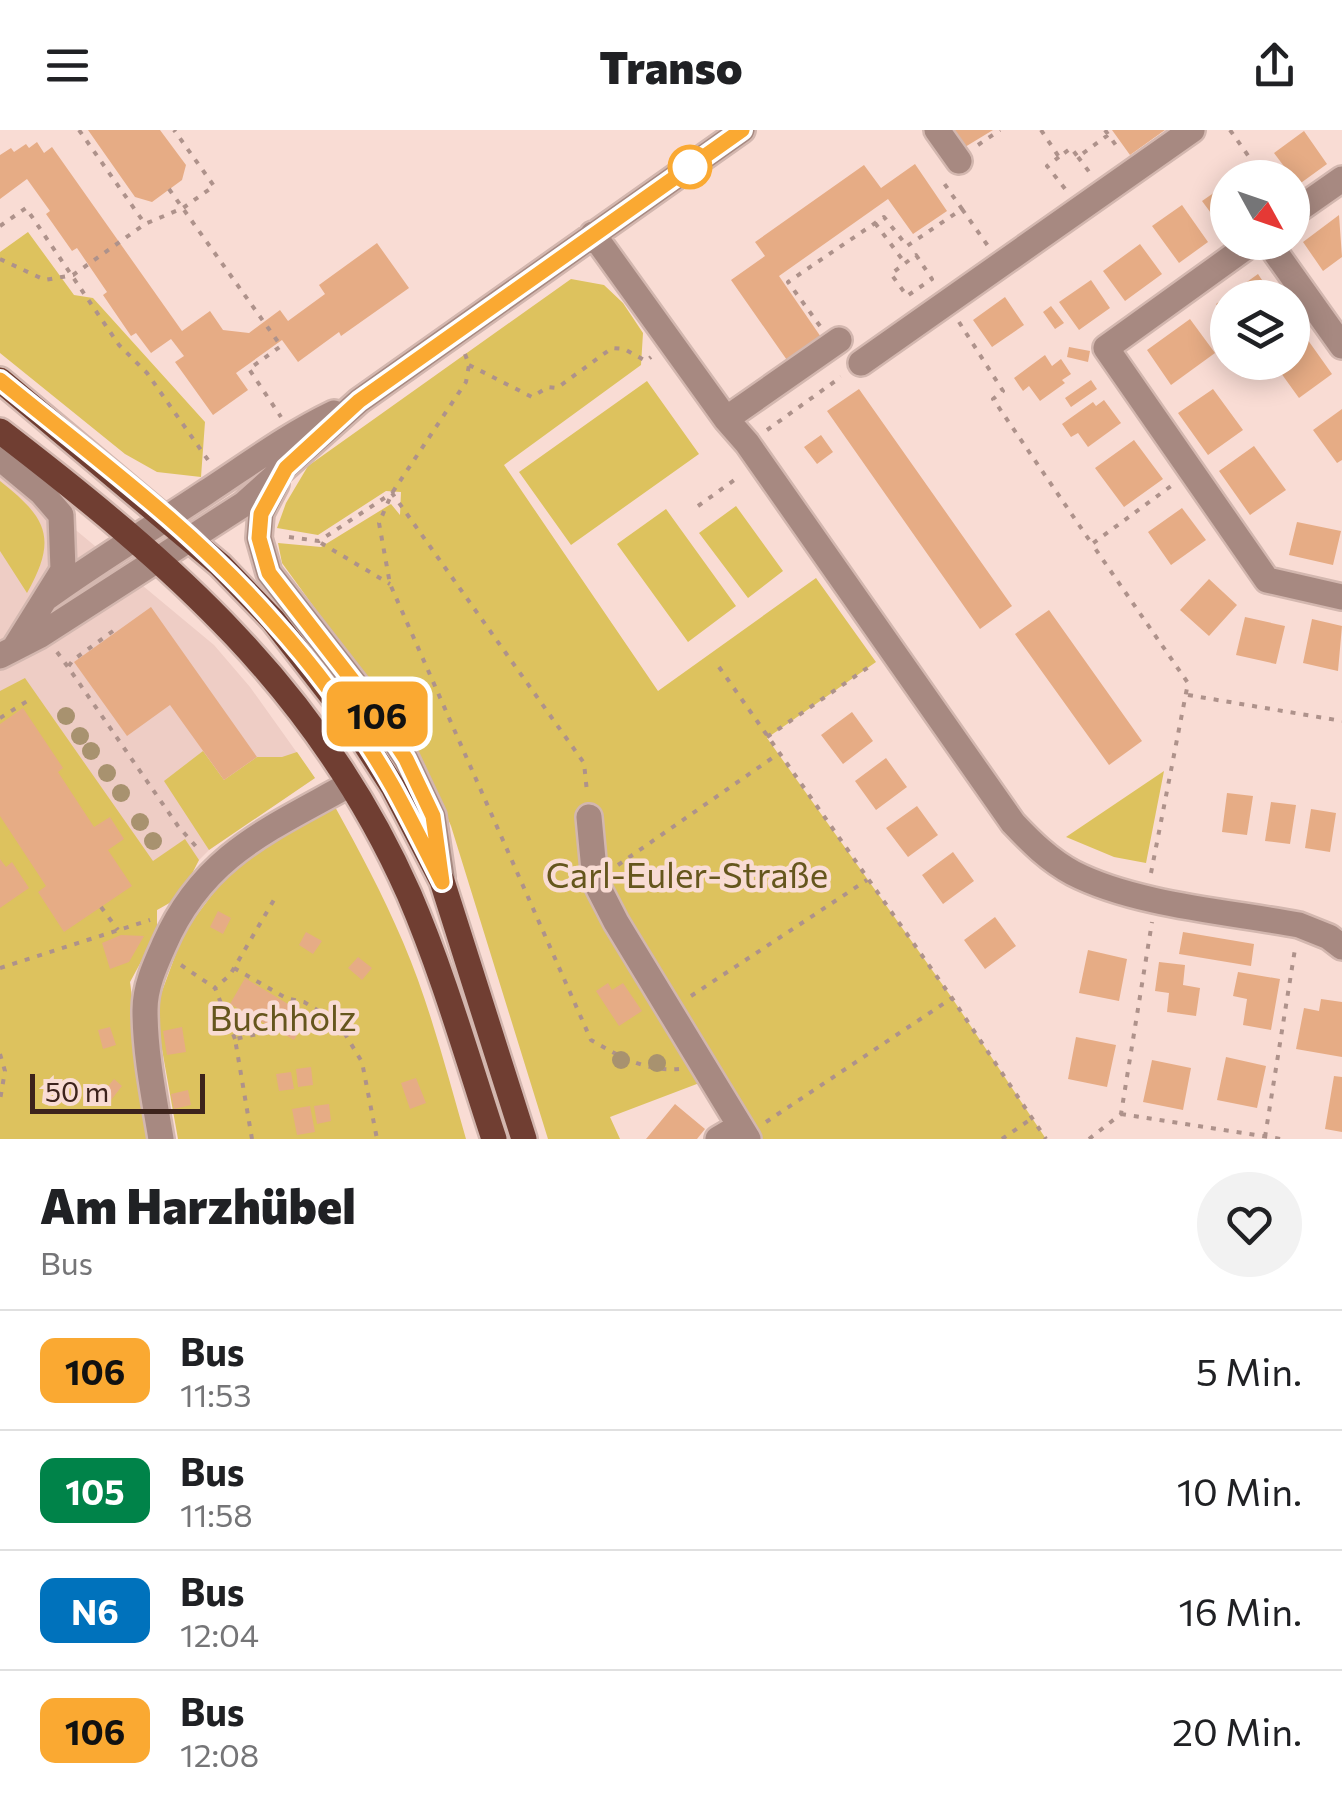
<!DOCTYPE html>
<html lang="de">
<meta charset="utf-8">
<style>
body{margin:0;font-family:Commissioner,sans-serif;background:#f2f2f2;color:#202124;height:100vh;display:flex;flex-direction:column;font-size:38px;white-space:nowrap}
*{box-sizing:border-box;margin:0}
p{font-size:32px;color:#757577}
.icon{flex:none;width:55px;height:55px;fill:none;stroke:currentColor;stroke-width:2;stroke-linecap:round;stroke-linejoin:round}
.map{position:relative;height:1009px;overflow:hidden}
.side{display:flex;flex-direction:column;background:#fff;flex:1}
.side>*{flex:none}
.badge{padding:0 20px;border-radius:15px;font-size:35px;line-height:65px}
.needle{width:65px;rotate:130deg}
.fabs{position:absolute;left:1210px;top:30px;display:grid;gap:20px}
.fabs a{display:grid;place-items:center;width:100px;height:100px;border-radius:50%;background:#fff;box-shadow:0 5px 25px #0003;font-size:50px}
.scale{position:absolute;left:30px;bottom:25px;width:175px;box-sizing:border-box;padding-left:10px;border:5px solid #3d231c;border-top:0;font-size:28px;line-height:35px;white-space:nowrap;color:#3d231c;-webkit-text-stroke:8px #f9dcd4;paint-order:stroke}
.map>.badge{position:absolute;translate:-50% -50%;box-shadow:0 0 0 5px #fff}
.round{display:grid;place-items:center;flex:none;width:105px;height:105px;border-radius:52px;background:#f2f2f2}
.head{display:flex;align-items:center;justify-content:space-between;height:170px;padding:0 40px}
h1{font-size:48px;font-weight:800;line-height:75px}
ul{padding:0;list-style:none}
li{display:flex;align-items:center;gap:30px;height:120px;padding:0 40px;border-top:2px solid #e0e0e0}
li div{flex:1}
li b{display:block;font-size:38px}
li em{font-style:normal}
li .badge{min-width:110px;font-weight:700;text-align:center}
header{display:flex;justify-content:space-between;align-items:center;height:130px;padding:0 40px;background:#fff;font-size:45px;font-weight:800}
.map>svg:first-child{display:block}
.built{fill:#eecdc5}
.green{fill:#ddc25e}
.building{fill:#e6ac85}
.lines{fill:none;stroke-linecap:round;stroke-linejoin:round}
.minor-casing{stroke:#d3b7af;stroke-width:30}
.major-casing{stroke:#d3b7af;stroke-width:30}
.path{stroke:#ae928b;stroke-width:4;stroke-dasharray:5 8;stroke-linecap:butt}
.minor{stroke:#a78981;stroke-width:25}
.major{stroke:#703e32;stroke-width:25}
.tree{fill:#a8926f}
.line-casing{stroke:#fff;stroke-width:22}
.line{stroke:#faa932;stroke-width:15}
.stop-dot{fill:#fff;stroke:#faa932;stroke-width:5}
.labels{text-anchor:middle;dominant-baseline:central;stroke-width:9;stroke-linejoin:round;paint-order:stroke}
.park-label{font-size:35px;fill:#65561d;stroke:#f9dcd4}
</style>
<header><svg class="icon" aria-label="menu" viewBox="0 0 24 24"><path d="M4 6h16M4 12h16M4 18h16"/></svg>Transo<svg class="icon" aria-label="share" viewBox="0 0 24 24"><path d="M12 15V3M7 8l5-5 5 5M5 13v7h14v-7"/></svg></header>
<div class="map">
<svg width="1342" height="1009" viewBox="0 0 1342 1009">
<rect width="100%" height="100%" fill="#f9dcd4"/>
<path class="built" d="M0 337 214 515 250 557 315 648 209 720 199 730 180 767 157 780V802L130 852 150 1009H0Z"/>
<path class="green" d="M28 102 74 165 93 168 205 292 201 347 157 342 125 324 0 223V122Z
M571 149 604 155 623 173 643 203 641 235 504 335 658 561 816 448 876 532 767 608 952 868 1046 1009H748L710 949 610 987 620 1009H548L451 696 425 635 386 576 282 433 278 413 321 417 391 374 400 385 401 362 386 361 318 405 277 398 286 373 308 336Z
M647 251 699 324 571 415 519 342Z
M0 351C47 388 58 408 27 463L0 421Z
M736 376 783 441 748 468 699 403Z
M666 379 736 476 688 512 617 414Z
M25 548 153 731 185 709 199 730 180 767 157 780V802L130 852 150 1009H0V561Z
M203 621 224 650 257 627H282L297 622 315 648 209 720 164 651Z
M1164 641 1146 733 1114 727 1066 707Z
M334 675C359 720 383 765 403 812 430 875 447 943 466 1009H178L155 880 184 802 242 725Z"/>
<path class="building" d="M88 0H160L186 35 182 50 152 72 135 67Z
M953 0H993L965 17Z
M1112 0H1165L1130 25Z
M1304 1 1327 34 1298 55 1274 23Z
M37 12 44 23 52 17 182 201 210 181 223 200 249 203 280 180 288 191 325 164 319 155 377 113 409 158 341 206 339 202 298 232 282 210 236 243 248 260 213 285 175 232 184 226 171 209 151 223 136 203 131 206 103 165 107 162 77 118 72 121 46 84 50 81 27 49 0 69V25L11 18 14 22 26 14 29 18Z
M915 34 947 81 913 104 888 69 779 146 823 210 789 233 731 150 765 126 755 112 864 35 881 58Z
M1228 53V100L1225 102 1202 71Z
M1182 75 1208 112 1179 133 1152 96Z
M1339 85 1342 127 1323 141 1303 112Z
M1140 114 1162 144 1125 171 1103 141Z
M1258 144 1274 168H1228V191L1216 174Z
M1091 150 1110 178 1079 200 1059 172Z
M1005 167 1024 195 992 217 973 190Z
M1051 176 1064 193 1055 199 1043 182Z
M1190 189 1215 223 1171 255 1147 220Z
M1305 206 1332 244 1299 268 1273 232H1292V216Z
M1069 217 1090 221 1088 232 1067 227Z
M1045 225 1052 236 1061 229 1071 244 1062 250 1065 253 1040 271 1029 256 1023 261 1014 248Z
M1091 250 1097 259 1071 277 1065 268Z
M859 259 1012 476 980 499 827 281Z
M1213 259 1243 300 1208 325 1178 283Z
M1104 270 1121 293 1088 317 1078 303 1071 307 1062 294 1093 272 1096 276Z
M1342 279V330L1337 333 1313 300Z
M821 305 833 322 817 334 804 317Z
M1134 310 1163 349 1124 377 1095 338Z
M1254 316 1286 360 1250 385 1219 341Z
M1182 378 1206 410 1171 435 1148 402Z
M1297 392 1341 401 1333 435 1289 425Z
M1209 449 1237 475 1209 506 1180 480Z
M151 477 257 627 224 650 170 575 127 606 74 532Z
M1049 480 1142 611 1109 635 1015 504Z
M1245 487 1285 496 1276 534 1236 525Z
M1312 489 1342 496 1338 541 1303 533Z
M23 578 63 638 58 642 94 697 110 687 124 709 108 720 132 756 64 802 38 762 46 756 0 686V594Z
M852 582 873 611 843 634 821 605Z
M886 628 907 657 876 680 855 651Z
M1227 663 1253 666 1247 705 1222 702Z
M1271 672 1296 675 1290 714 1265 711Z
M917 676 938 705 908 727 886 698Z
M1311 679 1336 683 1330 722 1305 718Z
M953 722 974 751 943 774 922 745Z
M0 729 6 737 12 732 29 758 0 778Z
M218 781 231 788 223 804 210 797Z
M995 787 1016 816 985 839 964 810Z
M306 802 322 811 313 824 299 815Z
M1183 802 1254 814 1251 836 1179 824Z
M121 805 144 806 129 832 110 839 102 813Z
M1088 820 1127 829 1119 871 1079 863Z
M358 827 372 838 362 850 348 838Z
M1159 832 1185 835 1183 855 1200 858 1196 886 1167 882 1169 863 1155 861Z
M1238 842 1280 849 1271 900 1243 895 1247 869 1233 866Z
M245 848 308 886 294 910 230 874Z
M608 853 612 860 623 853 642 881 619 896 596 861Z
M1321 869 1342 872V927L1296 919 1304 878 1319 881Z
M110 897 116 915 103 919 98 900Z
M182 897 186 922 167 925 163 901Z
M1076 907 1116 915 1107 957 1068 949Z
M1226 927 1266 936 1257 978 1217 970Z
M1152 930 1191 938 1183 980 1143 972Z
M311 937 313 955 298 957 296 939Z
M291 942 294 959 279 961 276 944Z
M1334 946 1342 947V1002L1325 999Z
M416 948 426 973 410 979 401 953Z
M114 949 122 956 108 974 99 967Z
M188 960 191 975 174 979 171 964Z
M329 974 331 991 317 994 314 976Z
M675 974 705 999 697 1009H646Z
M310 976 315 1002 297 1005 292 979Z"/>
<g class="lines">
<defs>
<path id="minor" d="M937 0 959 31
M1292 84 1342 49
M593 104 726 289 747 313 1013 693C1031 712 1049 730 1073 743 1135 775 1230 782 1299 795L1329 807 1342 817
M1253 112 1106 218 1267 450 1342 467
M1268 112 1342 216
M861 233 1192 0
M726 289 839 210
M0 328 42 363 61 385 63 440 15 517
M276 354 261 383 259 408 269 443 367 569 406 629 433 686 442 747
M45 469C97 431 151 399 205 363 248 335 288 305 334 283
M0 526 39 506 244 374 359 271 742 0
M589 687 595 751 616 792 748 1009
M161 1009C154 967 145 923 145 880 145 857 155 835 164 815 203 725 270 699 350 654
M718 1009 740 996"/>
<path id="major" d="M0 250 220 435 273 490 346 584 393 657 442 751 524 1009
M0 301C173 434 318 559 409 764 443 843 467 927 494 1009"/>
</defs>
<use href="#minor" class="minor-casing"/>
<use href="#major" class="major-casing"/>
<path class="path" d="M79 0 145 94
M1041 0 1059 27 1071 18 1078 27 1108 5
M1105 0 1120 21
M1230 0 1264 48
M978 15 1000 0
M1059 27 1047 36 1066 60
M1078 27 1090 43
M169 59 281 216 249 239 281 287
M962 79 988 116
M875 93 905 133
M0 96 26 78 119 215 147 243 208 330
M916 125 932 149 907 166 891 144Z
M0 129 45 150 73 145 145 94 183 78 214 56 174 0
M959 192 1003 261 993 269 1092 414
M820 196 788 152 884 87 907 116 962 79 941 49
M465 224 469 235 466 252 392 363 379 393 390 454 591 910C619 926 646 942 679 939
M469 235 532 267 548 257 557 258 612 218 624 219 646 231 651 227
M767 300 841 247
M698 376 740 346
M289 407 319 411 392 363 584 633 587 662
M321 413 390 454
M113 501 73 530 68 537 178 696 200 721
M57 522 68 537
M719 537 952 868 1046 1009
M1188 565 1342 591
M0 588 29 570
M767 607 873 534
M618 735 778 624
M1151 743 1188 553 1092 414 1171 356
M101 777 118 800
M181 835 215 858
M0 838 150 790
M234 838 286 868 304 872 327 886 345 904 362 932 377 1009
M691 866 867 750
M235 909 215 858 230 845 275 768
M0 924 5 941 0 970
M1121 984 1281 1009
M766 992 952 868
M1265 1007 1295 819
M252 1009 235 909 262 903
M1002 1009 1031 989
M1089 1009 1121 984 1152 792"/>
<use href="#minor" class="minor"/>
<use href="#major" class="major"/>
</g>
<g class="tree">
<circle cx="66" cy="586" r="9"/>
<circle cx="80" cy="606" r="9"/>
<circle cx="91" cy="621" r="9"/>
<circle cx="107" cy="643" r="9"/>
<circle cx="121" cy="663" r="9"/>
<circle cx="140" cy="692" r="9"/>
<circle cx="153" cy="711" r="9"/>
<circle cx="621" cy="930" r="9"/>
<circle cx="657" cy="933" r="9"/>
</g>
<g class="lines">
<defs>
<path id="line" d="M0 250C93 326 193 399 273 491 318 541 360 599 393 657 410 688 426 720 442 752L433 686 406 629 367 569 269 443 259 408 261 384 286 338 359 271 742 0"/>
</defs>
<use href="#line" class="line-casing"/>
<use href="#line" class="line"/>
</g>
<circle class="stop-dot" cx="690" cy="37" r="20"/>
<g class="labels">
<g class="park-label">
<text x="687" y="743">Carl-Euler-Straße</text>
<text x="283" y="886">Buchholz</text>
</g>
</g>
</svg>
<div class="fabs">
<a><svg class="needle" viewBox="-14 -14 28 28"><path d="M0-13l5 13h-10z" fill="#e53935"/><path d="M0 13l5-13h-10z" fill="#757577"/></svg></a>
<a><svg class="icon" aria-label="layers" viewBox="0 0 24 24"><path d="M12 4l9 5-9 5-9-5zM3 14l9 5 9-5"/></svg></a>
</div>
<div class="scale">50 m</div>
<b class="badge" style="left:377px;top:584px;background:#faa932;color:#111">106</b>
</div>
<section class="side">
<div class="head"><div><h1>Am Harzhübel</h1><p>Bus</p></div><a class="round"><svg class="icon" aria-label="heart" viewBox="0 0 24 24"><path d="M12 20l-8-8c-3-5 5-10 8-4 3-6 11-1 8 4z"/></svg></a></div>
<ul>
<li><span class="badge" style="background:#faa932;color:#111">106</span><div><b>Bus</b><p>11:53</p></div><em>5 Min.</em></li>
<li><span class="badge" style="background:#008349;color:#fff">105</span><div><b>Bus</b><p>11:58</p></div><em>10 Min.</em></li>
<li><span class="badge" style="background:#0072bc;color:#fff">N6</span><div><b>Bus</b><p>12:04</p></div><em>16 Min.</em></li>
<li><span class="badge" style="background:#faa932;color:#111">106</span><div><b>Bus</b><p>12:08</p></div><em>20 Min.</em></li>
</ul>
</section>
